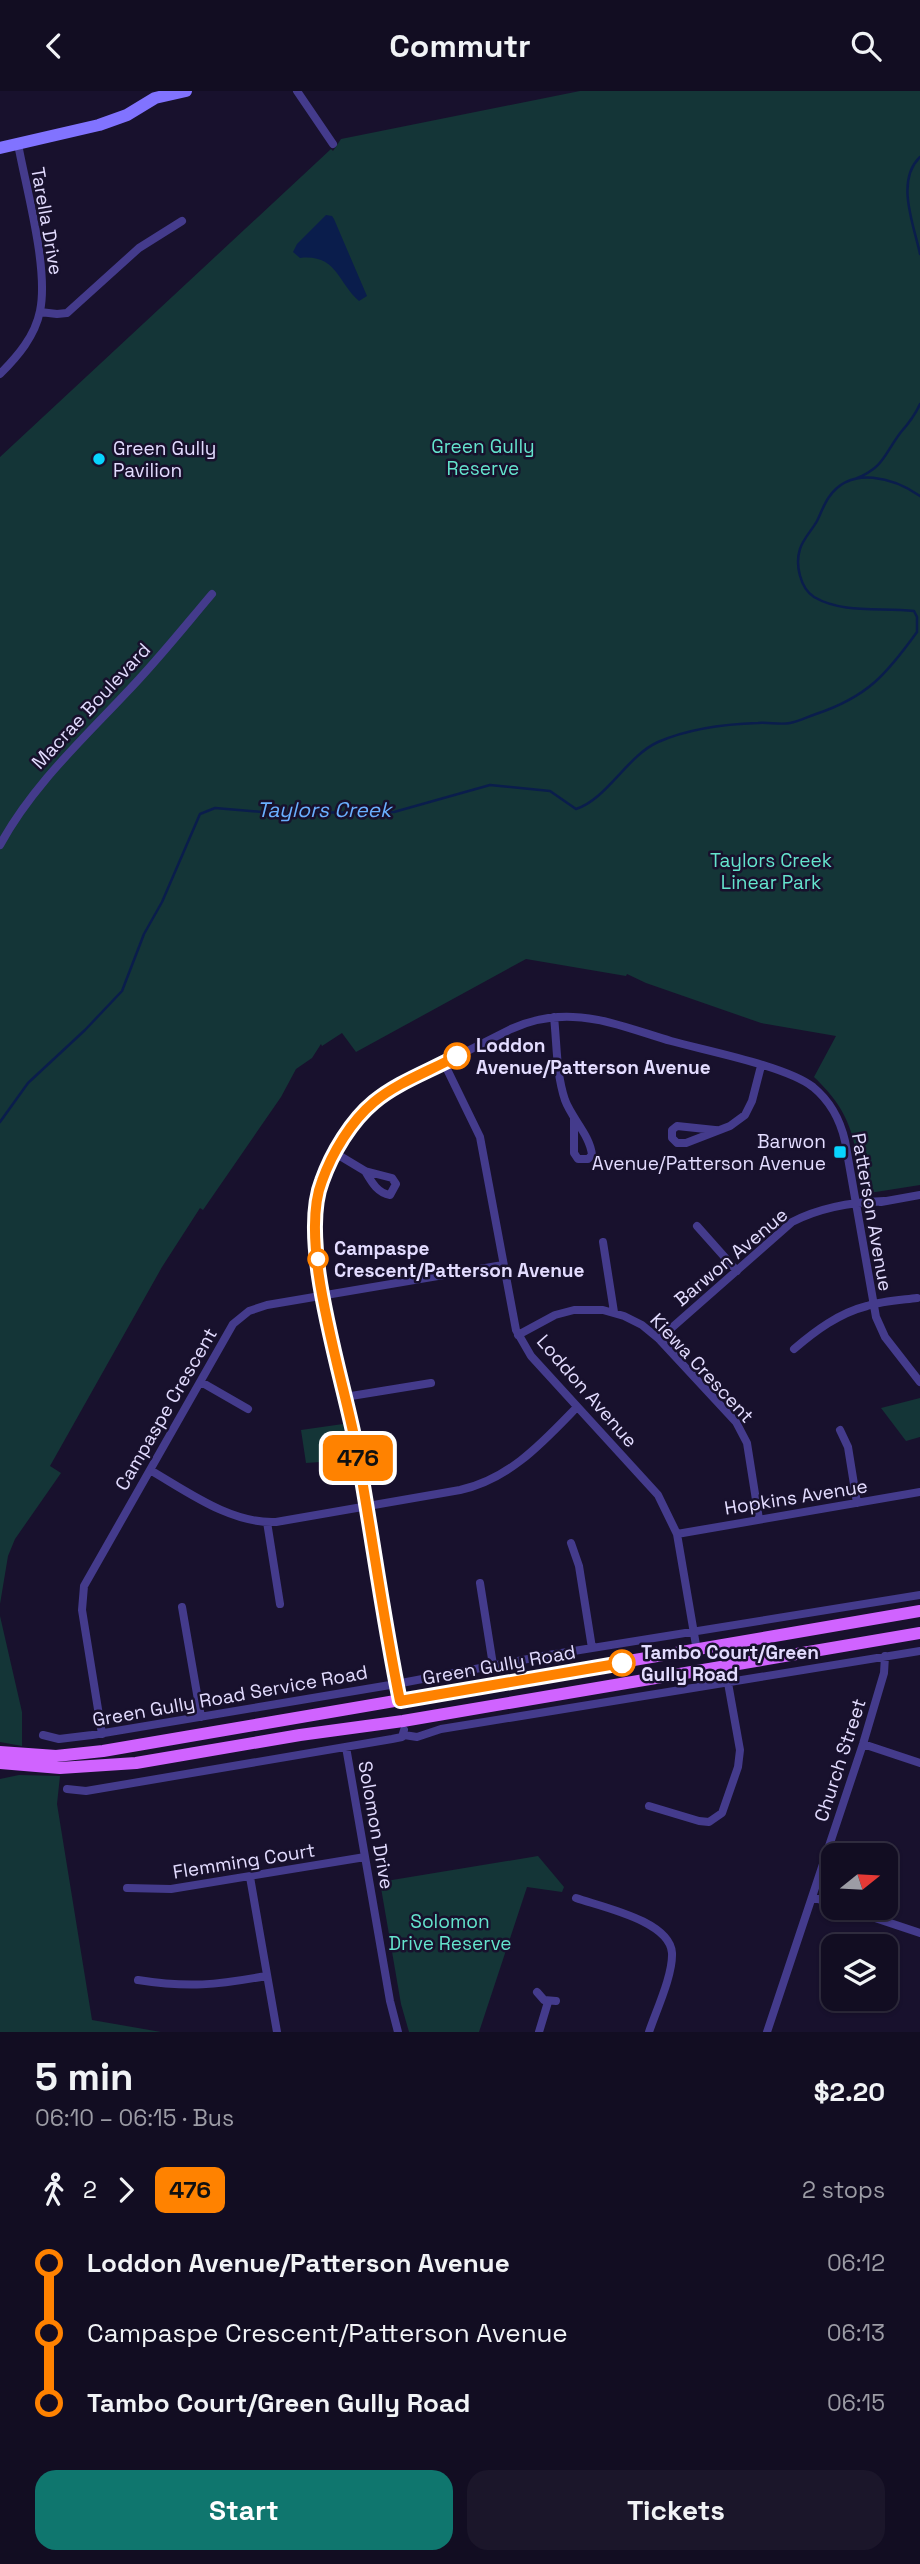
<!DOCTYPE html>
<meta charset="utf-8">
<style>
body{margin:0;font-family:"Space Grotesk",sans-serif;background:#1b162a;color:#f1f3f6;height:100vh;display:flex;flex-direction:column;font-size:26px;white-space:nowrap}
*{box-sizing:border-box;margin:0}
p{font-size:23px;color:#9c9ca5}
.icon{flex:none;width:38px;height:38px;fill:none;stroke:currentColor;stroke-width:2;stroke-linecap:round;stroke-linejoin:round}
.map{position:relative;height:1941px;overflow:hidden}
.panel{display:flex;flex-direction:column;background:#120d22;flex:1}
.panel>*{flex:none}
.badge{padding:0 14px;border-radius:10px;font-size:24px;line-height:46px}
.needle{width:46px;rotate:72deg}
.buttons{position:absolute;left:821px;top:1752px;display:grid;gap:14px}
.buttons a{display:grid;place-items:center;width:77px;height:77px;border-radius:14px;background:#120d22;box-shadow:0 2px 5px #0004,0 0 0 2px #312d40;font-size:35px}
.map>.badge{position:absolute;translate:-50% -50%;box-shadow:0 0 0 4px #fff}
.legs{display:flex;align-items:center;gap:10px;height:77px;padding:0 35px;font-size:23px}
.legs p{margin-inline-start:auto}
.overview{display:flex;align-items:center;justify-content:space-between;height:119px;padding:0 35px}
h1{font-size:38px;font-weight:800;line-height:52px}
.button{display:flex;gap:14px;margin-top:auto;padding:14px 35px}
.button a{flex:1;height:80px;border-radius:21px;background:#0f766e;color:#fff;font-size:28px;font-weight:800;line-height:80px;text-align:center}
.button a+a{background:#1b162a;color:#f1f3f6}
ul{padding:0 35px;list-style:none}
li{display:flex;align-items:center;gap:24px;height:70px;font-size:26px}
li i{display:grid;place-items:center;width:10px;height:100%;margin:0 9px;background:currentColor}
li i::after{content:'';width:18px;height:18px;margin:-9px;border:5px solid;border-radius:50%;background:#120d22}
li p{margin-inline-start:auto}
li:first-child i{background:linear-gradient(#0000 50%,currentColor 0)}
li:last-child i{background:linear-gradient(currentColor 50%,#0000 0)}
header{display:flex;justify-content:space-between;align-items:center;height:91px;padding:0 35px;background:#120d22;font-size:32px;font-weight:800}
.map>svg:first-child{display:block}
.green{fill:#143537}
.water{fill:#0a1d4c}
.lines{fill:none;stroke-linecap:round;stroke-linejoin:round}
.stream{stroke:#0a1d4c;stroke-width:2.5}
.street{stroke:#443b8c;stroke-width:8}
.secondary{stroke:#8173ff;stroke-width:12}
.primary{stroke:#d063ff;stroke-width:12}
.line-1-casing{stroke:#fff;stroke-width:16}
.line-1{stroke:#ff8200;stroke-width:10}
.poi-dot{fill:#08d4ff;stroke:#18112d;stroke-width:2.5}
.stop-1-dot{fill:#fff;stroke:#ff8200;stroke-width:3.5}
.labels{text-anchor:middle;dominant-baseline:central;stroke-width:5;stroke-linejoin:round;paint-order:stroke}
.street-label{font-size:19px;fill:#e3dcff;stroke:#18112d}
.park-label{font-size:19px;fill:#64e4cd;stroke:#18112d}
.poi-label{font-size:19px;fill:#e3dcff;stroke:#18112d;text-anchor:start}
.stop-label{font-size:19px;font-weight:bold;fill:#e3dcff;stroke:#18112d;text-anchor:start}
.water-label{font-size:21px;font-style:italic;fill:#6aafff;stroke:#18112d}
</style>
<header><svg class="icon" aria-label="back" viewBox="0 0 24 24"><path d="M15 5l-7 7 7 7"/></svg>Commutr<svg class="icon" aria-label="search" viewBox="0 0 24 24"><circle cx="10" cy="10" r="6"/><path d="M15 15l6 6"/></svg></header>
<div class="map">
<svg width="920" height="1941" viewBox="0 0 920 1941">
<rect width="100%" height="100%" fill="#18112d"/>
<path class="green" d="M580 0H920V1094L863 1103C854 1050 855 1025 814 986L836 945 761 932 646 892 627 883 626 885 526 868 356 961 342 942 322 955 321 953 312 967 296 978 281 1006 203 1119 200 1117 162 1176 50 1375 61 1382 15 1448 8 1465 0 1513V366L331 58 333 60 341 48Z
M920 1307V1346L906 1350 881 1317Z
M343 1333 349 1369 306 1372 301 1339Z
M0 1525 22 1621V1655L0 1651Z
M19 1684 60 1685 57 1713 92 1929 161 1941H0V1688Z
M538 1765 564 1796 562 1801 527 1796 479 1941H409L401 1913 380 1791Z"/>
<path class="water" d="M326 124 332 125 334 128 367 205 359 210C337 191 337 163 300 167L293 161 297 153Z"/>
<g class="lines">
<path class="stream" d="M920 66C895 90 914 134 920 163
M855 388C885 376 884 363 901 341 909 332 915 324 920 313
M0 1031 28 992 85 939 122 900 144 843 162 811 200 723 215 717 275 722 394 721 490 694 550 700 576 718C607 708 627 665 658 651 688 638 725 633 758 632 768 631 780 634 790 632 799 630 807 626 816 623 867 606 886 584 917 541V526L914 520C881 516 843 523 814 506 800 497 795 473 800 458 803 448 812 439 817 430 821 422 824 413 829 406 851 374 894 387 920 405"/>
<path class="street" d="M297 0 333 53
M40 221 57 223 67 222 139 157 182 130
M0 283C18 265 35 245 40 220 49 178 26 97 18 53
M0 754C32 695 82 649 127 601 157 570 184 536 212 503
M554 926C557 953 556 982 565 1009 572 1028 590 1044 592 1064L588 1068H578L574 1062V1028
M444 972 480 1046 516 1239 531 1265 658 1404 677 1443 697 1560
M715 1039 677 1035 672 1039V1047L677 1052H686L730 1035 745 1024 752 1010 761 975
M335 1062 365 1080 392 1087 396 1093 390 1104C377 1102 371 1090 365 1080
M881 1111 920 1104
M697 1135 737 1180
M603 1151 614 1221
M518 1244 555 1224 574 1219H603L624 1225 642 1234 659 1248 736 1331 747 1352 759 1428
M659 1248 792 1131C819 1117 853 1111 884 1110
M794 1258C815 1240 839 1222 867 1215 882 1210 901 1209 917 1207
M201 1291 248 1318
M345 1306 431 1292
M840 1339 848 1356 857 1412
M150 1379C188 1401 231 1433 276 1431L460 1399C510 1388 543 1351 577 1316
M267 1431 280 1513
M677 1443 920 1401
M571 1452 579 1475 592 1557
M480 1492 493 1574
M182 1516 201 1626
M399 1610C383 1523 373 1434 355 1348 343 1294 330 1240 321 1186 317 1164 311 1140 314 1117 320 1072 353 1024 390 999L511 938C531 929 551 925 573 926 606 927 640 941 671 950 707 960 786 975 813 996 830 1010 840 1028 845 1050L876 1226 885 1246 920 1291
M102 1643 82 1519 84 1495 233 1233 249 1220 267 1214 503 1174
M43 1644 59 1648 92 1644 396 1593 549 1564 920 1504
M404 1644 417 1646 441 1638 920 1560
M863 1653 920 1672
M346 1656 390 1910 398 1941
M67 1698 86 1700 392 1648 402 1646 404 1639
M649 1715 699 1730 709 1731 722 1722 738 1676 740 1659 728 1592
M250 1786 277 1941
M127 1797 171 1798 365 1766
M812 1806 833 1813
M576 1807C602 1816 670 1830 672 1862 673 1884 656 1920 649 1941
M842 1816 920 1842
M138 1889C188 1897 217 1894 266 1885
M537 1901 544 1909 556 1910
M539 1941 548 1911
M767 1941 863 1653 884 1582 885 1565"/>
<path class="secondary" d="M0 57 99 34 127 24 155 7 186 0"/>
<path class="primary" d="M0 1661 56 1665 103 1660 920 1520
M0 1672 60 1677 136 1672 300 1644 403 1630 920 1542"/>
</g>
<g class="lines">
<defs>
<path id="line-1" d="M457 965C430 980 398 991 374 1011 351 1030 332 1062 322 1090 297 1153 345 1291 357 1360 372 1443 383 1527 400 1610L622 1572"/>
</defs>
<use href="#line-1" class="line-1-casing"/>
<use href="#line-1" class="line-1"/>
</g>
<g class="poi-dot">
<circle cx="99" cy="368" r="7"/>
<rect x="833" y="1054" width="14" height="14" rx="3.5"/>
</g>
<g class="stop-1-dot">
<circle cx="457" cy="965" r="12"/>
<circle cx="318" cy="1168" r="9"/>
<circle cx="622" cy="1572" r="12"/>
</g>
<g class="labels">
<g class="street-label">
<text transform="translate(47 130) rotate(80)">Tarella Drive</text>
<text transform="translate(91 615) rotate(-47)">Macrae Boulevard</text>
<text transform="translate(872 1121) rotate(80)">Patterson Avenue</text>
<text transform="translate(731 1166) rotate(-40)">Barwon Avenue</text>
<text transform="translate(702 1277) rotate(47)">Kiewa Crescent</text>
<text transform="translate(587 1300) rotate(49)">Loddon Avenue</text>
<text transform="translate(166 1318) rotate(-60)">Campaspe Crescent</text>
<text transform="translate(796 1406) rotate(-9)">Hopkins Avenue</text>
<text transform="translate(499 1574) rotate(-10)">Green Gully Road</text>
<text transform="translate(230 1605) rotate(-10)">Green Gully Road Service Road</text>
<text transform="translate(840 1669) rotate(-72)">Church Street</text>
<text transform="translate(376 1734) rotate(80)">Solomon Drive</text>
<text transform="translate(244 1770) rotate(-9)">Flemming Court</text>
</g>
<g class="park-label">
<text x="483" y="355">Green Gully<tspan x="483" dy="22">Reserve</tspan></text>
<text x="771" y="769">Taylors Creek<tspan x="771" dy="22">Linear Park</tspan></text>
<text x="450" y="1830">Solomon<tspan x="450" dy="22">Drive Reserve</tspan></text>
</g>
<g class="poi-label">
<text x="113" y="357">Green Gully<tspan x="113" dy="22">Pavilion</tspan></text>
<text x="826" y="1050" text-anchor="end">Barwon<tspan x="826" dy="22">Avenue/Patterson Avenue</tspan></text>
</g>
<g class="stop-label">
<text x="476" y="954">Loddon<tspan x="476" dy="22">Avenue/Patterson Avenue</tspan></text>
<text x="334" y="1157">Campaspe<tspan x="334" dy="22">Crescent/Patterson Avenue</tspan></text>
<text x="641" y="1561">Tambo Court/Green<tspan x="641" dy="22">Gully Road</tspan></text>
</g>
<g class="water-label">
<text x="324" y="718">Taylors Creek</text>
</g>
</g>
</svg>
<div class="buttons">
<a><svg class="needle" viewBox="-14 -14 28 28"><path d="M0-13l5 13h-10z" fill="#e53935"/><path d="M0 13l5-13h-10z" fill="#9c9ca5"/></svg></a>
<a><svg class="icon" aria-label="layers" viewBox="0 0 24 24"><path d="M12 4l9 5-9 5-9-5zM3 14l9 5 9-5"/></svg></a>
</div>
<b class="badge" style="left:358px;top:1367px;background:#ff8200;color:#111">476</b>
</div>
<section class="panel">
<div class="overview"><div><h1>5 min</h1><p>06:10 – 06:15 · Bus</p></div><b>$2.20</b></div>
<div class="legs"><svg class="icon" aria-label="walk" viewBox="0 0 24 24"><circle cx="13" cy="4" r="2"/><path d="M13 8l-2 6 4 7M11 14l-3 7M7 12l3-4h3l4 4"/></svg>2<svg class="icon" aria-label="forward" viewBox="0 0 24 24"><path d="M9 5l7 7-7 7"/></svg><b class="badge" style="background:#ff8200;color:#111">476</b><p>2 stops</p></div>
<ul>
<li><i style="color:#ff8200"></i><b>Loddon Avenue/Patterson Avenue</b><p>06:12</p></li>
<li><i style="color:#ff8200"></i><span>Campaspe Crescent/Patterson Avenue</span><p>06:13</p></li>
<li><i style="color:#ff8200"></i><b>Tambo Court/Green Gully Road</b><p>06:15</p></li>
</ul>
<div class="button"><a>Start</a><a>Tickets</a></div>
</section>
